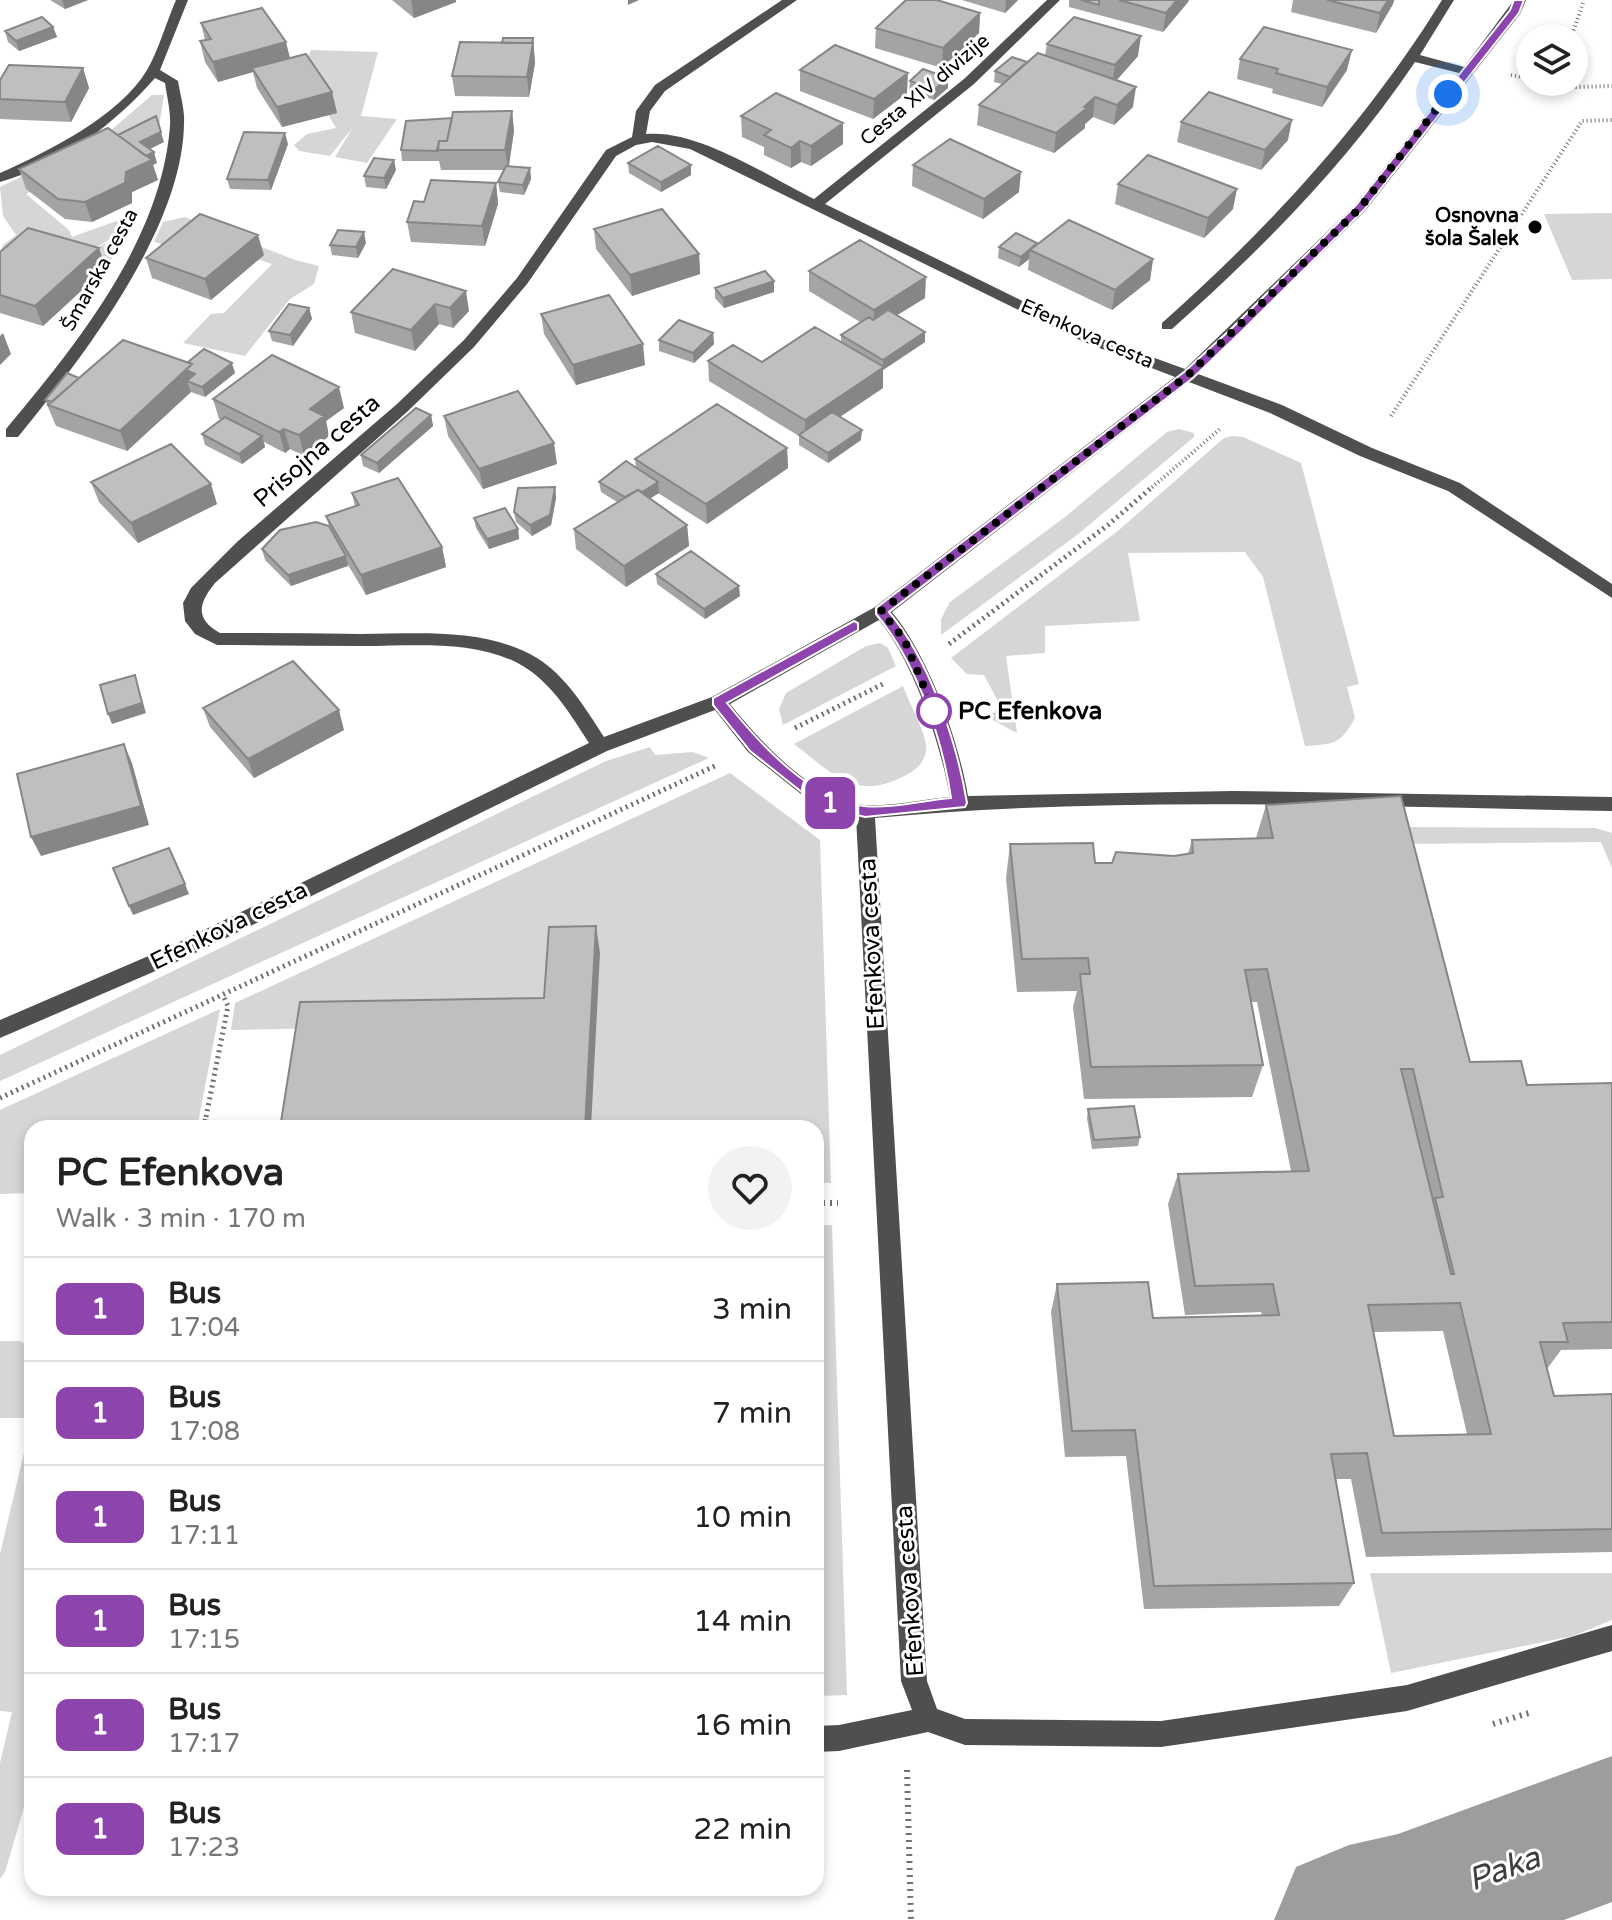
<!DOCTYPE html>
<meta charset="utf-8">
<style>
body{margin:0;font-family:"Varela Round",sans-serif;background:#f2f2f2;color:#222;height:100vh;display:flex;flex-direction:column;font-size:30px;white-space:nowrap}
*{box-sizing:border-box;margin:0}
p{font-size:26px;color:#767676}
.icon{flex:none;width:44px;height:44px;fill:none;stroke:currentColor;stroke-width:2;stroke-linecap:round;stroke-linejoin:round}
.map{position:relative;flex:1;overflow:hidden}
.details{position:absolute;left:24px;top:1120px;width:800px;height:776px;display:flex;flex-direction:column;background:#fff;border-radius:24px;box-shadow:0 4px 12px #0003}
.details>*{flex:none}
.badge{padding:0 16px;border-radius:12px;font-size:28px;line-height:52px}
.controls{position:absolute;left:1516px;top:24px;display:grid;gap:16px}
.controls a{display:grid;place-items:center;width:72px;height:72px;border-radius:50%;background:#fff;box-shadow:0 4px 12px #0003;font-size:40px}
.you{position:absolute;width:40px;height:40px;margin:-20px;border:6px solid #fff;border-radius:50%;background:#1a73e8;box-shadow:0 0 0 12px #1a73e833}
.map>.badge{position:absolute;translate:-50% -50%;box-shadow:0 0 0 4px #fff}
.round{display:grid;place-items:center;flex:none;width:84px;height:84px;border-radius:42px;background:#f2f2f2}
.headline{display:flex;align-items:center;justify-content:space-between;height:136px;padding:0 32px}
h1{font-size:38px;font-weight:700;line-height:60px}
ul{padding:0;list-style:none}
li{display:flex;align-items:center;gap:24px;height:104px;padding:0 32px;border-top:2px solid #e0e0e0}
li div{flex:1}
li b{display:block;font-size:30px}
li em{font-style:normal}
li .badge{min-width:88px;font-weight:700;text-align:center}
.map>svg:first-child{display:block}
.green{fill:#d6d6d6}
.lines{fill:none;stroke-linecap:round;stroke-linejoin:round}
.river{fill:#9d9d9d;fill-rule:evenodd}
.path-far2{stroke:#717171;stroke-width:4;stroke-dasharray:1 3;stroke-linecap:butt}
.path-far1{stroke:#717171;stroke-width:5;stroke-dasharray:2 4;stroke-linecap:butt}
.path{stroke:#717171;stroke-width:6;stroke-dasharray:2 5;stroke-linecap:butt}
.minor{fill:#4f4f4f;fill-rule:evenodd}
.wall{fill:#a4a4a4;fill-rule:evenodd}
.shaded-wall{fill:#868686}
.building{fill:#bfbfbf;stroke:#868686;stroke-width:2;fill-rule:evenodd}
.line{fill:#8e44ad;stroke:#fff;stroke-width:2}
.walk{stroke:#000;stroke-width:8;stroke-dasharray:0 14.4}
.poi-dot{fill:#000;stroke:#fff;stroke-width:3}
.stop-dot{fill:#fff;stroke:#8e44ad;stroke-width:4}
.labels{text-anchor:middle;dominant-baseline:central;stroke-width:6;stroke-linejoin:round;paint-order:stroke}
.far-street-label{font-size:20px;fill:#000;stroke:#fff}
.far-poi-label{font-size:20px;font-weight:bold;fill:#000;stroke:#fff;text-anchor:end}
.street-label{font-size:24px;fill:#000;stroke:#fff}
.stop-label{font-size:24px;font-weight:bold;fill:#000;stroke:#fff;text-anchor:start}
.near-water-label{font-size:32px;font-style:italic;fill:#3e3e3e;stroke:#fff}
</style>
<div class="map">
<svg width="1612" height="1920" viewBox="0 0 1612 1920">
<rect width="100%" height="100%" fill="#fff"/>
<path class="green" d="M311 50 378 52 361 116 397 119 367 163 335 157 353 127 330 156 299 151 294 145 307 134 336 128 302 70Z
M152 95H164L159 127 129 142 110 131Z
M35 170 64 173 26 194 69 230 72 237 119 220 128 228 89 252 129 231 107 266 49 255 0 253 3 245 16 235 3 216 0 187Z
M1612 213V279L1572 280 1544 214Z
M185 217 295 260 319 266 314 284 290 299 245 356 183 343 211 314 224 313 272 264 198 239 184 250 154 242 163 222Z
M1179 429 1194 433V437L1077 535 941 635V619L950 602 1065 517 1167 432Z
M1232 436 1243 437 1301 463 1359 684 1347 687 1355 718C1340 745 1334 744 1305 746L1263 577 1245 552 1128 553 1140 621 1045 626V653L1006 656 1017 733 987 717 1001 707 984 675 967 674 951 658 1119 530 1224 438Z
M880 643 888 648 896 666 783 725 779 709 786 693 866 646Z
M903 686C910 705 922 725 926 744 928 758 919 768 908 774 857 803 834 775 794 744Z
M650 747 655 755 693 752 709 758 0 1081V1055L606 761Z
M730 773 820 840 831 1183H816V1128H590L549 1024 231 1030 235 1003Z
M1405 827 1595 828 1612 833V868L1601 842 1401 844Z
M220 1009 197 1128H32V1193L0 1194V1110Z
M816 1225H832L847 1695 816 1696Z
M0 1341H20L32 1348V1418H0Z
M27 1440H32V1780L5 1872 0 1879V1763L12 1712 0 1711V1554Z
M1370 1573H1612V1620L1573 1636 1391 1673Z"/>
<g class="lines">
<path class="river" d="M1612 1756V1902L1564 1920H1274L1296 1867 1349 1845 1398 1834Z"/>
<path class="path-far2" d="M1571 38 1584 0
M1511 75 1530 79
M1544 82 1576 87 1612 86
M1391 416 1582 121 1612 120
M1149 490 1220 429"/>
<path class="path-far1" d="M949 644 1108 525 1151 488
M795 728 883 684
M0 1098 717 765
M206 1117 228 1006 223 995"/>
<path class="path" d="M204 1128 207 1115
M816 1203H838
M1493 1724 1529 1713
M907 1770 911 1920"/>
<path class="minor" d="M176 0H188L160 70 178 81C180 94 185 110 184 123 183 229 82 358 18 437H6V429C77 344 161 241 170 126 171 112 167 97 165 83L155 78C115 124 60 165 0 182V173C47 152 120 116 147 70 159 49 166 23 176 0Z
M782 0H797L665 91 650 111 646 134C698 129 767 176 814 199L964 79 1047 0H1060L974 84 825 204 1094 336 1185 369 1355 205 1459 73 1415 62C1347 163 1263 248 1172 329H1162V323C1270 227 1365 124 1442 0H1454L1420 55 1464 67 1514 0H1526L1520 14 1365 211 1198 374 1282 405 1372 448 1460 483 1612 584V598L1448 491 1360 456 1270 413 1189 382 892 612C929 657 958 738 968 796L1233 791 1612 797V811C1367 807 1119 795 875 818L927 1681 937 1709 965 1719 1161 1721 1407 1685 1612 1625V1651L1407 1711 1161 1747 965 1745 928 1732 839 1751 816 1752V1726L839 1725 912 1710 901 1681 856 817 816 806 748 752 715 710 607 751 181 960 0 1038V1020L167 948 589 743C572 717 554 686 526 668 481 639 416 646 364 646 315 646 266 645 217 645L195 634 185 621 183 603 191 588 238 541 397 404 464 340 517 278 606 150 632 137 636 111 655 85ZM652 142 690 149 1084 342 1175 377 875 607 712 697 604 737C586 709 566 676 537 658 485 627 419 634 361 634 314 633 267 633 220 633 194 618 199 603 215 583L408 411 474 347 527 284 616 156 636 145ZM879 620C914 663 940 742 950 797 923 799 891 807 864 805 812 799 761 742 730 704Z"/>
</g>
<path class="wall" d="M50 0H88L65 9Z
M392 0H456V2L414 18Z
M962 0H1018L1005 13Z
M1069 0H1189L1188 2 1163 32 1069 7Z
M1293 0H1394L1393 4 1376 33 1291 12Z
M980 13 979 33 942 68 875 48 876 28Z
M201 23 290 58 332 92 337 113 282 127 257 88 253 72 218 82 205 62 200 41 205 40Z
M53 27 57 37 19 51 8 42 5 31Z
M533 38 535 63 529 97 455 96 452 76 502 43Z
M1047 44 1138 56 1117 80 1133 107 1114 125 1093 117 1085 124V128L1054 153 977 125 979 105 1002 84 994 82 995 71 1045 55Z
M1240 59 1347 70 1322 107 1272 93 1273 89 1237 79Z
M83 68 89 88 71 122 0 119V80Z
M800 70 907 93 873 119 800 91Z
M910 81 948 88 934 100 909 91Z
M512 111 514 131 509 166 530 168 531 179 524 195 500 192 498 182 504 170H441L439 161H402L401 150 452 118Z
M741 116 843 123V144L811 166 801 162 791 168 764 155V147L742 137Z
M1181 122 1288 140 1261 170 1177 142Z
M118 135 164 142 150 149 157 163 153 165 158 180 132 192V203L92 222 65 219 26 189 19 169Z
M288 144 271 190 230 189 227 179Z
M628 163 691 175 661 192 629 173Z
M913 165 1019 192 983 219 912 186Z
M396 170 386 189 366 187 364 176Z
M496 183 498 204 485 246 411 242 407 222 424 202Z
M1118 184 1233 209 1204 238 1115 204Z
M594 229 699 254 700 274 632 296 596 249Z
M366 243 358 258 332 255 330 245Z
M1037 245 1153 259 1150 280 1112 310 1028 270 1029 259 1019 267 998 258 999 247Z
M0 252 106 268 43 326 0 313Z
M264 255 211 300 152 278 146 258Z
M393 269 469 311 453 328 439 324 415 351 355 333 351 312Z
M809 271 925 298 897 315 925 332V342L883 370V388L840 417 861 440 828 463 799 445V436L709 381 708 361 762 362 841 343V335L860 322 809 291Z
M715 288 774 292 724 308 715 298Z
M309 308 312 319 293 346 272 341 269 331Z
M541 314 645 365 576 385 544 334Z
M713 333 714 344 694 363 659 351V340Z
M188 362 235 373 205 397 191 392 127 451 56 426 45 400 79 378Z
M213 399 344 408 326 421 329 436 304 456 290 449 285 453 264 442 265 447 242 464 205 445 202 434 221 420 219 419Z
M431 415 433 426 379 473 363 466 361 455Z
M444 416 557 464 483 489 448 436Z
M787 448 788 468 707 524 658 493 650 498 687 525 689 546 626 587 576 549 574 529 617 502 601 492 599 482 636 468 635 459Z
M91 482 217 504 138 543 99 502Z
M555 487 556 498 551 525 532 536 516 522 514 512Z
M352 493 442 547 446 567 366 595 348 565 291 586 265 560 262 549 329 526 326 516 355 507Z
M474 518 518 529 519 539 489 549 476 528Z
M656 574 740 596 705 619 657 584Z
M203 708 344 730 254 778 210 727Z
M1266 805 1470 1062 1527 1085 1612 1083V1349L1561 1350 1547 1369 1554 1396 1612 1394V1552L1366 1557 1351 1479H1336L1354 1583 1339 1606 1144 1609 1126 1456 1065 1457 1051 1312 1057 1284 1153 1318 1262 1315 1261 1312 1185 1315 1168 1204 1178 1174 1291 1171 1257 1002H1251L1263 1065 1252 1097 1084 1099 1073 1007 1077 991 1017 992 1006 878 1010 844 1095 863H1112L1188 854 1192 840 1256 838ZM1443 1331 1467 1434 1394 1436 1374 1332Z
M1088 1109 1140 1137 1138 1146 1092 1149 1087 1118Z"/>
<path class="shaded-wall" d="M62 0H88L65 9Z
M411 0H456V2L414 18Z
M628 0H639L628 5Z
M1006 0H1018L1005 13Z
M1177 0H1189L1188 2 1163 32 1166 13Z
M1388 0H1394L1393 4 1376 33 1380 13Z
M980 13 979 33 942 68 943 48Z
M53 27 57 37 19 51 16 41Z
M1141 36 1138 56 1112 85 1115 65Z
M533 38 535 63 529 97 527 77Z
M286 42 291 62 252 68 253 72 218 82 213 62Z
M1352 50 1347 70 1322 107 1327 87Z
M83 68 89 88 71 122 65 102Z
M908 73 907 93 873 119 874 99Z
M948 78V88L934 100V90Z
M1136 87 1133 107 1114 125 1117 105Z
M332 92 337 113 282 127 277 107Z
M1095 97 1093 117 1085 124V128L1054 153 1056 133Z
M512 111 514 131 508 170 505 150Z
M1292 120 1288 140 1261 170 1265 150Z
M843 123V144L811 166V146Z
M161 132 164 142 143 152 140 142Z
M285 133 288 144 271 190 268 180Z
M800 141 801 162 791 168V148Z
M154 152 157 163 153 165 158 180 132 192V203L92 222 85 202 126 172 140 159Z
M394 160 396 170 386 189 384 178Z
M691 165V175L661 192V182Z
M530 168 531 179 524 195 523 185Z
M1021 172 1019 192 983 219 984 199Z
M496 183 498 204 485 246 482 226Z
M1237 189 1233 209 1204 238 1208 218Z
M364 232 366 243 358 258 356 247Z
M258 235 264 255 211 300 205 279Z
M1037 243 1036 253 1030 250 1029 259 1019 267 1021 257Z
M99 248 106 268 43 326 35 306Z
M699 254 700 274 632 296 630 275Z
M1153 259 1150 280 1112 310 1115 290Z
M926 277 925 298 873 330 874 310Z
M774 281V292L724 308 723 298Z
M466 291 469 311 453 328 450 308Z
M435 304 439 324 415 351 411 330Z
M309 308 312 319 293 346 290 335Z
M925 332V342L883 370V388L805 440V420L883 368V360Z
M3 333 11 354 0 365V336Z
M713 333 714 344 694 363 693 353Z
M643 344 645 365 576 385 573 365Z
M232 363 235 373 205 397 202 387Z
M192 364 199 384 187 381 191 392 127 451 120 431Z
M339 387 344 408 326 421 329 436 304 456 299 435 310 409Z
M431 415 433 426 379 473 377 463Z
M284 429 290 449 285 453 279 432Z
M862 430 861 440 828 463V453Z
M262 436 265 447 242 464 239 454Z
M554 443 557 464 483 489 479 469Z
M787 448 788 468 707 524 706 504Z
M658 482 659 493 631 511 630 500Z
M211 484 217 504 138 543 131 523Z
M555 487 556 498 551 525 532 536 530 525Z
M687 525 689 546 626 587 624 566Z
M518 529 519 539 489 549 487 539Z
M442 547 446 567 366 595 361 575Z
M346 556 348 566 291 586 288 575Z
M739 586 740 596 705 619 704 609Z
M135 675 146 713 112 724 108 714Z
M339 710 344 730 254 778 248 759Z
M124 744 132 763 149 825 41 856 31 837Z
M185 884 189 894 133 915 129 906Z
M596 926 600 953 591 1128H585Z"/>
<path class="building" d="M906 0H937L980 13 943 48 876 28Z
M1081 0H1099V5Z
M1119 0H1177L1166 13Z
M1327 0H1388L1380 13Z
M262 8 286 42 213 62 200 41 211 39 201 23Z
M42 17 53 27 16 41 5 31Z
M1074 17 1141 36 1115 65 1047 44Z
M1264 27 1352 50 1327 87 1276 73 1278 69 1240 59Z
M503 38H533L532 43H502Z
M460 42 533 43 527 77 452 76Z
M835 45 908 73 874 99 800 70Z
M1038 53 1136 87 1117 105 1095 97 1084 107 1087 108 1056 133 979 105Z
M306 54 332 92 277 107 252 68Z
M1012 57 1027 62 1010 77 995 71Z
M9 65 83 68 65 102 0 99V80Z
M923 69 948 78 934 90 910 81Z
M1209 92 1292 120 1265 150 1181 122Z
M776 93 843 123 811 146 800 141 791 148 764 135 771 130 741 116Z
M512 111 505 150H437L439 141H447L453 112Z
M156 116 161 132 140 142 154 152 146 156 118 135Z
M452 118 447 141H439L438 151 401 150 406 121Z
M108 128 152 160 126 172 125 183 85 202 58 199 19 169Z
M244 132 285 133 268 180 227 179Z
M950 139 1021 172 984 199 913 165Z
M658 146 691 165 661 182 628 163Z
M1148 155 1237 189 1208 218 1118 184Z
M374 158 394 160 384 178 364 176Z
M506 166 530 168 523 185 498 182Z
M431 180 496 183 482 226 407 222 414 201 424 202Z
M662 209 699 254 630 275 594 229Z
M200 214 258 235 205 279 146 258Z
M1069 220 1153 259 1115 290 1030 250Z
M28 228 99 248 35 306 0 295V252Z
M338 230 364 232 356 247 330 245Z
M1016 233 1037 243 1021 257 999 247Z
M860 240 926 277 874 310 809 271Z
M393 269 466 291 450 308 435 304 411 330 351 312Z
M765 271 774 281 723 298 715 288Z
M609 295 643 344 573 365 541 314Z
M289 304 309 308 290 335 269 331Z
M888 310 925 332 883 360 841 335 869 317 873 320Z
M679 320 713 333 693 353 659 340Z
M815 327 884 367 805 420 708 361 733 345 762 362Z
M123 340 192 364 120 431 48 405Z
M204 349 232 363 202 387 187 381 195 374 186 370 192 364 188 362Z
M272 355 339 387 310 409 324 416 299 435 284 429 279 432 213 399Z
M67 373 79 378 52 402 45 400Z
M518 391 554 443 479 469 444 416Z
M717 404 787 448 706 504 635 459Z
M416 408 431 415 377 463 361 455Z
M832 412 862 430 828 453 799 435Z
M225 417 262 436 239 454 202 434Z
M171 444 211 484 131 523 91 482Z
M626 461 658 482 642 492 638 490 625 497 599 482Z
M398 478 442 547 361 575 326 516 359 505 352 493Z
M555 487 550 515 530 525 514 512 518 488Z
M638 490 687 525 624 566 574 529Z
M505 508 518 529 487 539 474 518Z
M316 522 329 526 346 556 288 575 262 549 280 530Z
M691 551 739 586 704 609 656 574Z
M293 661 339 710 248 759 203 708Z
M135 675 142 703 108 714 100 685Z
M124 744 141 806 31 837 17 774Z
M1401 796 1470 1062 1521 1061 1527 1085 1612 1083V1322L1563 1323 1568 1342H1540L1554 1396 1612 1394V1529L1382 1533 1367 1453 1331 1454 1354 1583 1154 1586 1135 1430 1072 1431 1057 1284 1148 1282 1153 1318 1279 1315 1273 1284 1195 1286 1178 1174 1309 1171 1267 969 1245 970 1263 1065 1091 1067 1080 974H1090L1088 958 1022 959 1010 844 1093 843 1095 863H1112L1116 852 1174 856 1193 853 1192 840 1273 838 1266 805ZM1401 1069H1413L1443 1197 1435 1198 1454 1274H1451ZM1460 1303 1491 1434 1394 1436 1368 1305Z
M169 848 185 884 129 906 113 868Z
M596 926 585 1128H280L300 1002 544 998 549 927Z
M1134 1106 1140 1137 1094 1140 1088 1109Z"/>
<path class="line" d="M1514 0H1524L1519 13 1364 210 1241 332 1193 378 889 612C929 659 957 742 967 803L965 807 865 817 818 805 750 751 713 705V698L854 621 858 623V630L727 703C759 743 810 800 864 806 891 809 924 800 951 798 942 737 916 662 876 614V608L1184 372 1233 327 1356 205 1510 10Z"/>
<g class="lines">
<path class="walk" d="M934 711 904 639 881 611 1188 375 1360 208 1448 94"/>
</g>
<circle class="poi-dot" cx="1535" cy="227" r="8"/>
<circle class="stop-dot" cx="934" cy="711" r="16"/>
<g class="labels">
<g class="far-street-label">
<text transform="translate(925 90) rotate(-40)">Cesta XIV divizije</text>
<text transform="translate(100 270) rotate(-61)">Šmarska cesta</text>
<text transform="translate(1087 334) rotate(24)">Efenkova cesta</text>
</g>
<g class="far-poi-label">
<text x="1519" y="216">Osnovna<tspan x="1519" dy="23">šola Šalek</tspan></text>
</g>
<g class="street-label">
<text transform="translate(317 451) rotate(-41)">Prisojna cesta</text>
<text transform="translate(229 926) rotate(-26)">Efenkova cesta</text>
<text transform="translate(872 944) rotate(-93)">Efenkova cesta</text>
<text transform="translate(910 1591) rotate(-94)">Efenkova cesta</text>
</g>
<g class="stop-label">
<text x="958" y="711">PC Efenkova</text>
</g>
<g class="near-water-label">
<text transform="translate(1504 1869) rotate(-20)">Paka</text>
</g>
</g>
</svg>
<div class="controls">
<a><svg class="icon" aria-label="layers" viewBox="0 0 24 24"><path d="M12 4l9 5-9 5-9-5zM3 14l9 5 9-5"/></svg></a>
</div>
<div class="you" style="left:1448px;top:94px"></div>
<b class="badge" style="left:830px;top:803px;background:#8e44ad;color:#fff">1</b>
<section class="details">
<div class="headline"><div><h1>PC Efenkova</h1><p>Walk · 3 min · 170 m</p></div><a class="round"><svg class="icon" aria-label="heart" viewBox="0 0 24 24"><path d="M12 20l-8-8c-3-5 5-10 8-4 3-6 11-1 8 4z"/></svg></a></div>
<ul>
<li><span class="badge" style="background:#8e44ad;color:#fff">1</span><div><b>Bus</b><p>17:04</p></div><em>3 min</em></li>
<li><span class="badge" style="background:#8e44ad;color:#fff">1</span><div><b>Bus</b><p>17:08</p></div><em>7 min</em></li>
<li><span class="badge" style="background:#8e44ad;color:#fff">1</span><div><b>Bus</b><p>17:11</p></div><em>10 min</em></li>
<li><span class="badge" style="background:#8e44ad;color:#fff">1</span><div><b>Bus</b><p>17:15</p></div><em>14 min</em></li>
<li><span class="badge" style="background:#8e44ad;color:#fff">1</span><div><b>Bus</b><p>17:17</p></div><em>16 min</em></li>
<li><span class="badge" style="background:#8e44ad;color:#fff">1</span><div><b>Bus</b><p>17:23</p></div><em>22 min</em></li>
</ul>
</section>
</div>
